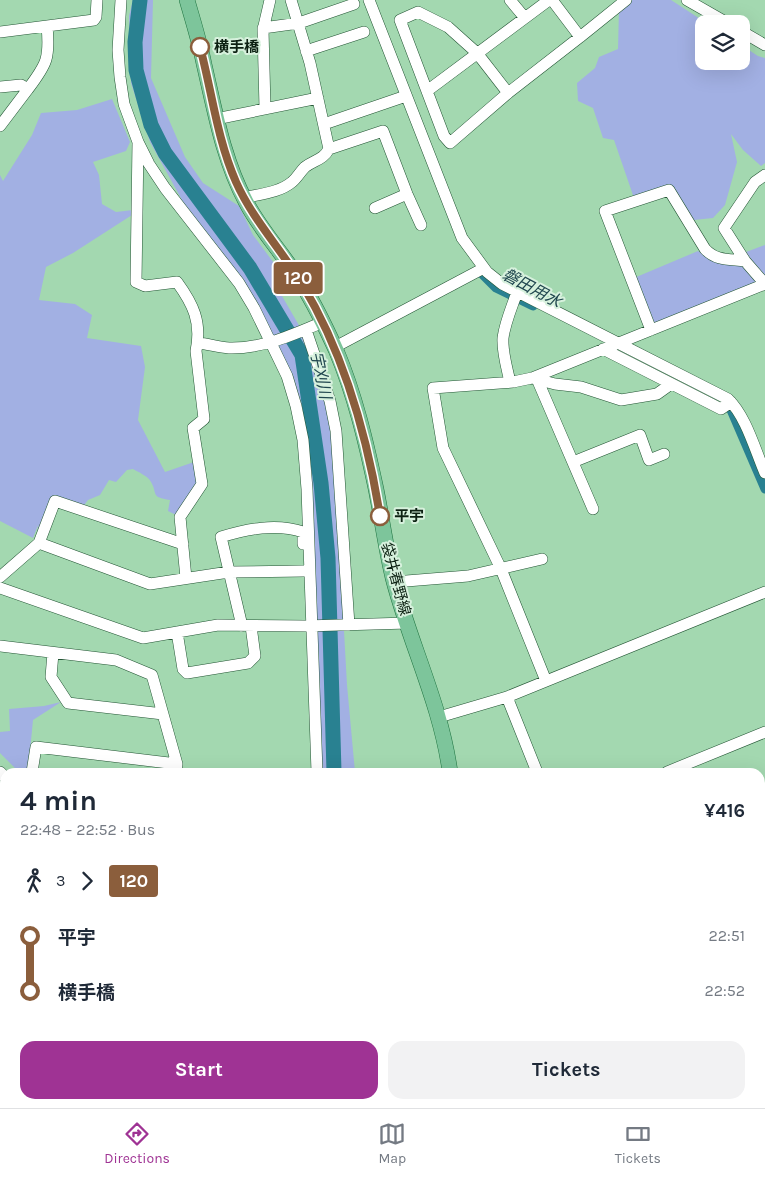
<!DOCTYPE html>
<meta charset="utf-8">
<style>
body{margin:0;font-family:Karla,"Noto Sans JP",sans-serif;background:#f2f2f3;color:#1f2937;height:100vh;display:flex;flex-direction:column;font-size:19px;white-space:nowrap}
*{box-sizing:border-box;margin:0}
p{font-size:16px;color:#747a83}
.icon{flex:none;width:28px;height:28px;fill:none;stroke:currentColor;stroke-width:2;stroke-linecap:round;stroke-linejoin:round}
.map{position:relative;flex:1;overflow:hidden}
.drawer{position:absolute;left:0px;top:768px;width:765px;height:341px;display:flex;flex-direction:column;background:#fff;border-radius:15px 15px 0 0;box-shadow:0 5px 20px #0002}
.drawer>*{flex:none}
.badge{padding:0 10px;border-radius:4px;font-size:18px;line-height:32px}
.tools{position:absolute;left:695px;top:15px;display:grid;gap:10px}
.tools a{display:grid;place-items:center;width:55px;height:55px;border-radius:10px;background:#fff;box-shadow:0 5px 20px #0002;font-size:25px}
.map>.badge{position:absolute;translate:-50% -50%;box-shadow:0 0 0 2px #fff}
.legs{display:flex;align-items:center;gap:8px;height:55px;padding:0 20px;font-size:16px}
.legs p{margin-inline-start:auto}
.overview{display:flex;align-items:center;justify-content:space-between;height:85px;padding:0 20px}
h1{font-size:28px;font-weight:700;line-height:38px}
.primary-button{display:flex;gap:10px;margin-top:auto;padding:10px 20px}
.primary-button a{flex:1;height:58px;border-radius:15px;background:#9f3394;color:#fff;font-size:20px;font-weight:700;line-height:58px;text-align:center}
.primary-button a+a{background:#f2f2f3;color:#1f2937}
ul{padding:0 20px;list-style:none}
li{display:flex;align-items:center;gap:18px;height:55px;font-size:19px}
li i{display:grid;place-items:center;width:8px;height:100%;margin:0 6px;background:currentColor}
li i::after{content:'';width:12px;height:12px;margin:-6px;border:4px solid;border-radius:50%;background:#fff}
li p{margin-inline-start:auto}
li:first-child i{background:linear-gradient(#0000 50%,currentColor 0)}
li:last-child i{background:linear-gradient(currentColor 50%,#0000 0)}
.tab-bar{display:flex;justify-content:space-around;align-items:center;height:70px;border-top:1px solid #e0e1e3;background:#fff;font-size:14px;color:#747a83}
.tab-bar a{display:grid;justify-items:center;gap:2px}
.tab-bar .current{color:#9f3394}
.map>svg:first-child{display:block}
.green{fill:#a2b0e3}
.water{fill:#298191;stroke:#20646b}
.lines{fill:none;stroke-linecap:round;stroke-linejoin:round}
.canal{stroke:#298191;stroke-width:9}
.river{stroke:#298191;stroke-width:15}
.minor-casing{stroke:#235534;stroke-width:12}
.major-casing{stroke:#1e7340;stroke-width:16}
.minor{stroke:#fff;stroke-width:11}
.major{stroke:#7dc59b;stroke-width:15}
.line-1-casing{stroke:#fff;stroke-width:11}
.line-1{stroke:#8b5e3c;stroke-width:8}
.stop-1-dot{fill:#fff;stroke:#8b5e3c;stroke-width:2.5}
.labels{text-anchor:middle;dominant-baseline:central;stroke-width:4;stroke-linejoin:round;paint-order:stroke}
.stop-label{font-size:15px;font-weight:bold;fill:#0c2112;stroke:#d7f1dd;text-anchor:start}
.street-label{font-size:15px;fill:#0c2112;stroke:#d7f1dd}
.water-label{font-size:16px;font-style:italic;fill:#21474f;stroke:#d7f1dd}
</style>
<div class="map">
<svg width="765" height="1108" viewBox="0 0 765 1108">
<rect width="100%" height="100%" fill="#a3d8b0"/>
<path class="green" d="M133 0H153L151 78 185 157 203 183 239 206 253 235 288 282 282 296 304 334 335 426 340 559 347 685 355 772H319L308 464 286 366 188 211 150 142 131 83 129 16Z
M632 0H671L708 24H704V61H741V45L758 56 765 58V163L761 166 743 150 731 134 737 162 725 205 713 218 694 220 666 188 635 201 614 140 603 138 593 108 578 101 577 83 595 68 599 57 618 49 619 10Z
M112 99 130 142 126 151 93 162 99 175 102 204 116 212 133 210 132 215 73 253 46 267 39 300 75 304 92 315 87 338 141 346 145 367 138 420 165 472 194 462 200 486 180 517 168 511 170 500C150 497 158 494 151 482 148 476 138 472 133 469L127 470 116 482 109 480 100 495 88 500 82 508 53 497 37 536 38 525 33 538 0 521V175L3 181 32 135 41 113 77 110Z
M765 245V279L746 252Z
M698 251 718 263 742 264 756 282 652 324 634 278Z
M61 702 33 720 28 772H19L0 753V732L10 731 9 709 44 706Z
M765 881V903L760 904V884Z
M0 961H5V990L0 992Z
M760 985H765V1028L760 1027Z
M761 1034 765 1035V1076L760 1075Z
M224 1104H258L254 1108H221Z
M295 1104H371L369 1108H296Z
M489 1104H576L577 1108H486Z
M588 1104H629V1108H589Z"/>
<path class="water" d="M53 1104H79L84 1108H52Z"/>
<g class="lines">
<path class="canal" d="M478 270 496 288 533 306
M725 404 731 410 765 489"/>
<path class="river" d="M140 0 135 42 136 70 151 125 165 153 250 268 302 355 321 483 328 558 334 772
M231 1108 234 1104"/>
<defs>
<path id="minor" d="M121 0 118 50 120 77 124 104 138 142 136 282 145 286 177 282C193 304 202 322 196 351L204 419 193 428 202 484 180 517 186 578
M369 0 462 238 487 272 502 284 728 399C746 416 755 450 765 473
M510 0 525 18
M552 0 580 37 626 0
M687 0 729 24
M263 28 299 23 354 4
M741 31 765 45
M0 32 94 20 96 17 97 0
M306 51 364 32
M0 87 21 85 28 89C47 64 50 58 47 26
M427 91 549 0
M508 93 477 53 448 27 418 12 400 20 444 136 450 143 508 93 580 37
M265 108 263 30 270 0
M216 119 318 98
M324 124 406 96
M0 126 28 89
M138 142 149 164 165 188 239 283 254 308 287 376 296 406 303 440 307 489 317 772
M329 149 383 131 407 194 421 225
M243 198C259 194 279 193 292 182 297 178 300 172 305 167 314 160 323 160 329 149L310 63 291 0
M375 208 407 194
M745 261 724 228 755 182 765 175
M306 330 330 401 336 431 349 625
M651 330 605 211 669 190 705 249C716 261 729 259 745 261L765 284
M198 343C208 344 218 347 229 348 261 349 293 335 323 322
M335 347 484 268
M603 349 721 409 731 402
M532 378 555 384 581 387 621 400 657 394 671 384
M537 379 593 509
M510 382C507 368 502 352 503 338 505 322 512 307 517 292
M573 462 640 435 649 460 664 454
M39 543 150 584 229 572 304 571
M0 577 39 543 55 501 183 544
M394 582 468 576 542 559
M0 588 143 638 218 625 305 626 408 623
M242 626 221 537C247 529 276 523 303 532V544
M177 632 183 669 187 673 248 663 255 656 251 626
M0 646 116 660 152 675 177 764 176 772
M53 653 51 677 68 703 163 714
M546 681 501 569 443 448 433 388 513 382 532 378 765 284
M507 697 537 772
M439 717 507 697 765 592
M0 772 5 777
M32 772 36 747 177 764
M667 772 765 732
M760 863 765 862
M760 979H765
M0 1007 5 1011
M0 1070H5
M760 1075H765
M27 1104V1108
M285 1104 287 1108
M427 1104 428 1108
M718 1104 721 1108"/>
<path id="major" d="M187 0C193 21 200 43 204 64 215 111 223 159 246 202 261 231 285 256 302 284 315 305 326 328 336 350 355 395 366 442 376 489 382 519 386 549 393 578 410 644 441 705 450 772
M466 1104 467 1108"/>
</defs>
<use href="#minor" class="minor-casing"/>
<use href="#major" class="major-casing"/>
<use href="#minor" class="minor"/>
<use href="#major" class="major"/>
</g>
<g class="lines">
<defs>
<path id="line-1" d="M200 47C212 92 217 139 236 182 253 220 281 249 302 284 345 355 367 435 380 516"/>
</defs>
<use href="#line-1" class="line-1-casing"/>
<use href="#line-1" class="line-1"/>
</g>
<g class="stop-1-dot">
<circle cx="200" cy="47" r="9"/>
<circle cx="380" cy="516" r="9"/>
</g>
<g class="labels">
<g class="stop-label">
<text x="214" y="47">横手橋</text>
<text x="394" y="516">平宇</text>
</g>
<g class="street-label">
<text transform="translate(396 579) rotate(75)">袋井春野線</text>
</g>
<g class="water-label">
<text transform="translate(532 288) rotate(28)">磐田用水</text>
<text transform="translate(321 375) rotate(78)">宇刈川</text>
</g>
</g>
</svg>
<div class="tools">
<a><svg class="icon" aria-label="layers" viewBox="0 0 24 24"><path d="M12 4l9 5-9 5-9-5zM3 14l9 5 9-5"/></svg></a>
</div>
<b class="badge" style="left:298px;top:278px;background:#8b5e3c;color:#fff">120</b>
<section class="drawer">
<div class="overview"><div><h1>4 min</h1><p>22:48 – 22:52 · Bus</p></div><b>¥416</b></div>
<div class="legs"><svg class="icon" aria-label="walk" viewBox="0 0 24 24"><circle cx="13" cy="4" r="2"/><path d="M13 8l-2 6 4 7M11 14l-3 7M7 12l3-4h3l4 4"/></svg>3<svg class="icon" aria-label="forward" viewBox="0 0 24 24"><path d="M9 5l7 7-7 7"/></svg><b class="badge" style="background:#8b5e3c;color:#fff">120</b></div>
<ul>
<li><i style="color:#8b5e3c"></i><b>平宇</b><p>22:51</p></li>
<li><i style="color:#8b5e3c"></i><b>横手橋</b><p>22:52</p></li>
</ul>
<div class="primary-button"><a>Start</a><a>Tickets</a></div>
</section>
</div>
<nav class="tab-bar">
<a class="current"><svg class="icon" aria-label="directions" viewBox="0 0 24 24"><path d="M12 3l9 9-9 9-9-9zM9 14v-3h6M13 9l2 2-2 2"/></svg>Directions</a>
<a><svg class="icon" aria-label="map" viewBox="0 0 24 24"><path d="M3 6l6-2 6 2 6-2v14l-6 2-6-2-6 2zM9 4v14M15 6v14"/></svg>Map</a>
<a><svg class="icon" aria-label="tickets" viewBox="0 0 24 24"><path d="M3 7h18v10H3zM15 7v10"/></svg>Tickets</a>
</nav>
